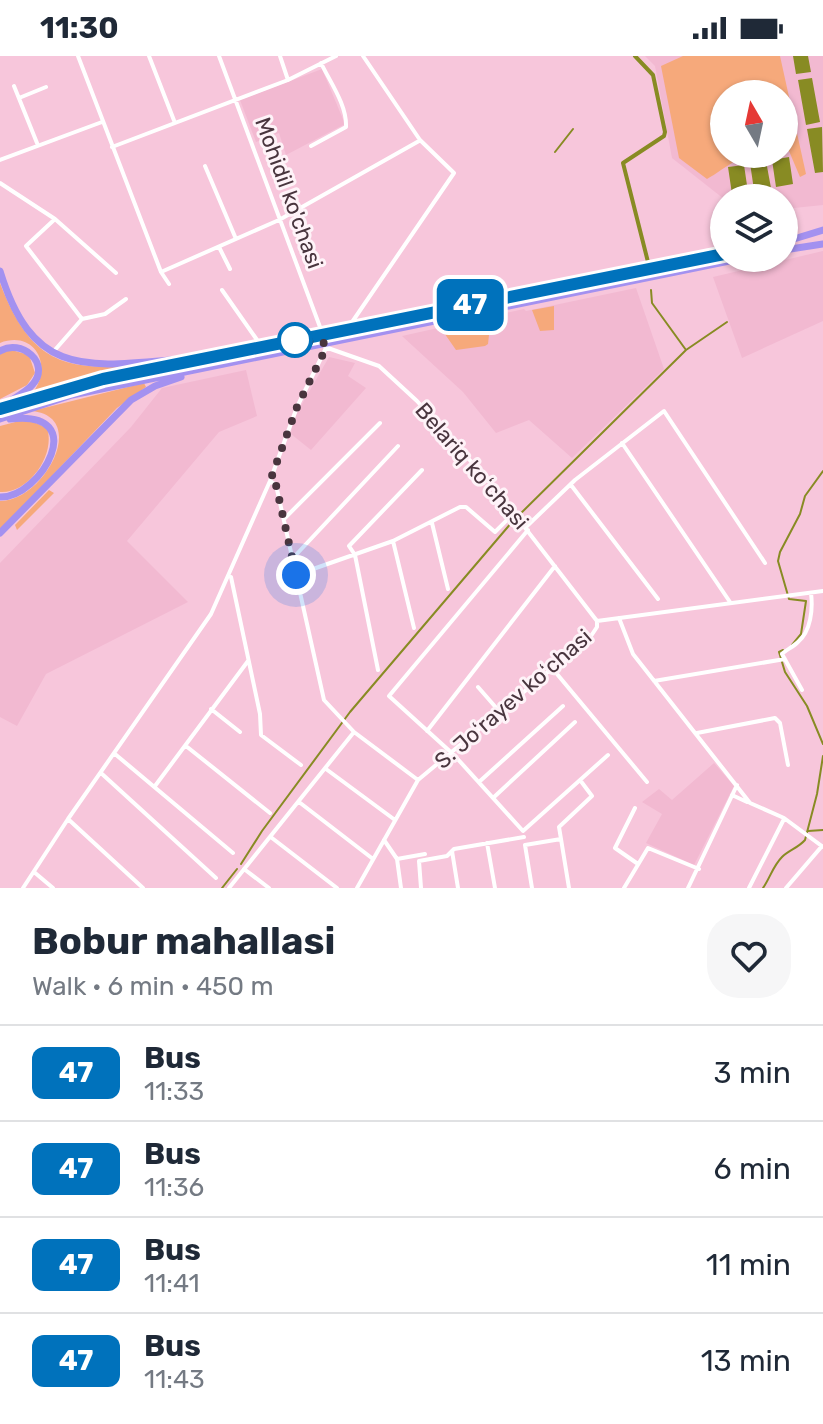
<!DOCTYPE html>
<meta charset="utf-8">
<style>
body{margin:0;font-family:Rubik,sans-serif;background:#f6f6f7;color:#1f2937;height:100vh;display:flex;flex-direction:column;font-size:30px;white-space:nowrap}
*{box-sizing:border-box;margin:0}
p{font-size:26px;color:#747a83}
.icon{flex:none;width:44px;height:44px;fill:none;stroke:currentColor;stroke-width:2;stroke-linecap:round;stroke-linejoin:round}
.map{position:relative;height:832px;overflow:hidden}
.details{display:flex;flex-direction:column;background:#fff;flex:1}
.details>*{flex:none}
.badge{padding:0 16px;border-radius:12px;font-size:28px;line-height:52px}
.needle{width:52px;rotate:351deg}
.controls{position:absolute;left:710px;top:24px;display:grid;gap:16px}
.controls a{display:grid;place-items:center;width:88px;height:88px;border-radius:50%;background:#fff;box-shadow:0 2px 6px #0004;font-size:40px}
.you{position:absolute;width:40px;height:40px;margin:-20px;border:6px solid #fff;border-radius:50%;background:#1a73e8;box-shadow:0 0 0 12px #1a73e833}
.map>.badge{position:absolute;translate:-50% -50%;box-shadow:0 0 0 4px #fff}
.round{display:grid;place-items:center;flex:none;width:84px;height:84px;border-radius:32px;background:#f6f6f7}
.overview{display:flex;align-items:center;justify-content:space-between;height:136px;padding:0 32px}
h1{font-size:38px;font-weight:700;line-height:60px}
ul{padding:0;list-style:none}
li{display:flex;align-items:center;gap:24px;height:96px;padding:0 32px;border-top:2px solid #e0e1e3}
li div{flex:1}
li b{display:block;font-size:30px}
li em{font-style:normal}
li .badge{min-width:88px;font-weight:700;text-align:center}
.status{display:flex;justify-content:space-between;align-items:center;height:56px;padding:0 40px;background:#fff;direction:ltr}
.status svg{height:22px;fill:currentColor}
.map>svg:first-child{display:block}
.built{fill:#f2b9d1;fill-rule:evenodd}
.green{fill:#f6a97b}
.water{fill:#888b23}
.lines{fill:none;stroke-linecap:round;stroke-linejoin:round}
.stream{stroke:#888b23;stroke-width:2}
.canal{stroke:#888b23;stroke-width:4}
.minor{stroke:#fff;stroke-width:4}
.highway{stroke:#a391f0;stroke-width:7}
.line-casing{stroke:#fff;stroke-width:18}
.line{stroke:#0072bc;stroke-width:12}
.walk{stroke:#49353e;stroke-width:8;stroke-dasharray:0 14.4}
.stop-dot{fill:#fff;stroke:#0072bc;stroke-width:4}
.labels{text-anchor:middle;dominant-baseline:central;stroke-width:6;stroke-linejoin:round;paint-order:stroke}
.street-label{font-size:22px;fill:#49353e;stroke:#fef3f8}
</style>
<div class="status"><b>11:30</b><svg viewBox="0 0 49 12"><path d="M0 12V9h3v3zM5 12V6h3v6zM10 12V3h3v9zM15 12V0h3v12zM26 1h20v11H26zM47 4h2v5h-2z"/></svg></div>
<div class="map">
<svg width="823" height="832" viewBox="0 0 823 832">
<rect width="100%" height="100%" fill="#f7c6db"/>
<path class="built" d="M645 0H823V149L784 153V142L724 143 672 102 655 10ZM724 38H784V98H724Z
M322 13 345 68 286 99 279 77 256 86 240 44Z
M823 195V265L742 302 713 221Z
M636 232 664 313 572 402 529 364 496 377 463 336 402 280 524 253 526 255Z
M329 301 355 307 348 320 366 332 311 394 291 378 293 364Z
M246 314 257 360 219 376 127 485 188 546 46 618 17 670 0 661V507L131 371 162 332Z
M714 707 734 730 694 809 646 787 662 758 642 746 659 733 672 744Z"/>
<path class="green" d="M683 0H780L806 118 800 121 789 95H784V38H724V98H757C735 101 725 113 707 123L679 102 661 10Z
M0 227C32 311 68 316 150 308L95 318 34 335C53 307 33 274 0 287Z
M554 250V274L540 275 532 254Z
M491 261 488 288 485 290 456 294 440 271 446 274 487 270 489 262Z
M8 293 29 299 35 317 27 329 0 343V298Z
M144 327 146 331 117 352 0 474V445C43 446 90 361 32 355Z
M27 363 47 372C56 398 29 438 0 436V370Z
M49 434 54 437 17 474 15 469Z"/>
<path class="water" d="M793 0H808L811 16 796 18Z
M812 22 820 66 806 69 798 24Z
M822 71 823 116 815 117 807 73Z
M789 101 793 128 776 131 772 104Z
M766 105 771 132 754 134 750 107Z
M744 109 748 136 732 138 728 111Z"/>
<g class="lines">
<path class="stream" d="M555 96 573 73
M651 234 652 247 686 294
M792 589 801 578 806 545 789 543 778 505 780 496 800 458 805 440 823 415
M783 594 779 596 785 616 807 650 823 688
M808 775 823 774
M241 808 262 775 350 656 512 466 686 294 727 266
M222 832 237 813
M763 832C770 822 773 810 782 801 789 794 798 792 805 784L817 738 823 700"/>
<path class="canal" d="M635 0 653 19 665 76 664 80 623 107 648 206"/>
<path class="minor" d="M78 0 161 216 169 228
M149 0 175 67
M219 0 323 279
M280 0 288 24
M14 30 37 87
M19 42 46 31
M311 90 346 71C347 49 330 26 321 7
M112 91 288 24 336 0
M0 104 102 66
M205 110 236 183
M0 127 55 163 116 217
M55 163 26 190 82 263
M219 191 230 213
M161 216 279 164 419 85
M222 234 262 291
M348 272 454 117 420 84 363 0
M325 291 379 310 417 345 492 429 597 565
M54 295 82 263 105 258 126 243
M622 387 730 546
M270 425 276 429 324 644 354 676 418 724
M571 429 658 543
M284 463 380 367
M432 467 448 533
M526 471 575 424 664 355 765 507
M528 474 389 640 454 699 523 775 608 699
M393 485 414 572
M293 502 398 390
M296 519 393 485 460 451H466L495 476 514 457
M231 521 260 658 261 679 301 709
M619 562 633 598 750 747 784 762 823 791
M597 565 823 535
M552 612 647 726
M378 614 355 499 349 490 422 414
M654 625 785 603
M478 631 499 655
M802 634 782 598C786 594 793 591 798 586 811 575 813 553 811 537
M211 653 240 676
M427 675 555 510
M697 677 775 662 780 667 788 709
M186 690 270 757
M115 698 233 797
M326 713 395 764
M101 717 216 822
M479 726 563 650
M155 730 248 605
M732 739 747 746
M493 742 575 666
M299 746 373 803
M635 752 615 792 638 808
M68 763 143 832
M272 782 337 832
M561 783 559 771 592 740 580 724
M384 784 397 803 401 832
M487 787 495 832
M525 789 561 783 569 832
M525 789 532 832
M452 795 458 832
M397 803 425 798
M244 813 269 832
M34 816 53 832
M23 832 68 763 211 558 270 425 297 351 326 292
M229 832 354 676
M357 832 418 724 591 580 597 571V565
M421 832 419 805 447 800 454 793 524 781
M624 832 648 792 699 813
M688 832 737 729
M749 832 784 763
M786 832 822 790"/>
<path class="highway" d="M784 186 823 174
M784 194 823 188
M0 215C33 323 87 311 182 303
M0 295C21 282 51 307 33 328 26 337 14 342 5 348
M0 353 103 323 724 198
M0 363 72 339 744 202
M0 441C41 442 92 353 10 363
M0 477 131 344 155 330 181 321"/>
</g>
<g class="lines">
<defs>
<path id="line" d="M0 353 103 323 724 198"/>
</defs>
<use href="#line" class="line-casing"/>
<use href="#line" class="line"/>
<path class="walk" d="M295 284 324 287 326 292 297 351 270 425 276 429 296 519"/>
</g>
<circle class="stop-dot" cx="295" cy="284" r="16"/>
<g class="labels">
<g class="street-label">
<text transform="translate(289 137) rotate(70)">Mohidil ko'chasi</text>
<text transform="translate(472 410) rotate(49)">Belariq koʻchasi</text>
<text transform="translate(513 643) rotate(-41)">S. Joʻrayev koʻchasi</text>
</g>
</g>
</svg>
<div class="controls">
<a><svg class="needle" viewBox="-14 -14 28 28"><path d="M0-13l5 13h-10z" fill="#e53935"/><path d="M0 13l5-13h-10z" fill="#747a83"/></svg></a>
<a><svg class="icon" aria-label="layers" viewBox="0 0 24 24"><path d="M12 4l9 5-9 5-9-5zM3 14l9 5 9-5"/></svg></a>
</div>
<div class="you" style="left:296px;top:519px"></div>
<b class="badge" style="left:470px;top:249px;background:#0072bc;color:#fff">47</b>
</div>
<section class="details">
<div class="overview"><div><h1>Bobur mahallasi</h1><p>Walk · 6 min · 450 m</p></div><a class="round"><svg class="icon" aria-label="heart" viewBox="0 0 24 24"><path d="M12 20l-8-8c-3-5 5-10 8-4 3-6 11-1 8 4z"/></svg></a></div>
<ul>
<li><span class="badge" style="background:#0072bc;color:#fff">47</span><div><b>Bus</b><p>11:33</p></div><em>3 min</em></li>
<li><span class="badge" style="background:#0072bc;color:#fff">47</span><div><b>Bus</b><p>11:36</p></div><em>6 min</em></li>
<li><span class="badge" style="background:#0072bc;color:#fff">47</span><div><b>Bus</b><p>11:41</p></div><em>11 min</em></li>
<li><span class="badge" style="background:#0072bc;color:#fff">47</span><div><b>Bus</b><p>11:43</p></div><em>13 min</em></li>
</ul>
</section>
